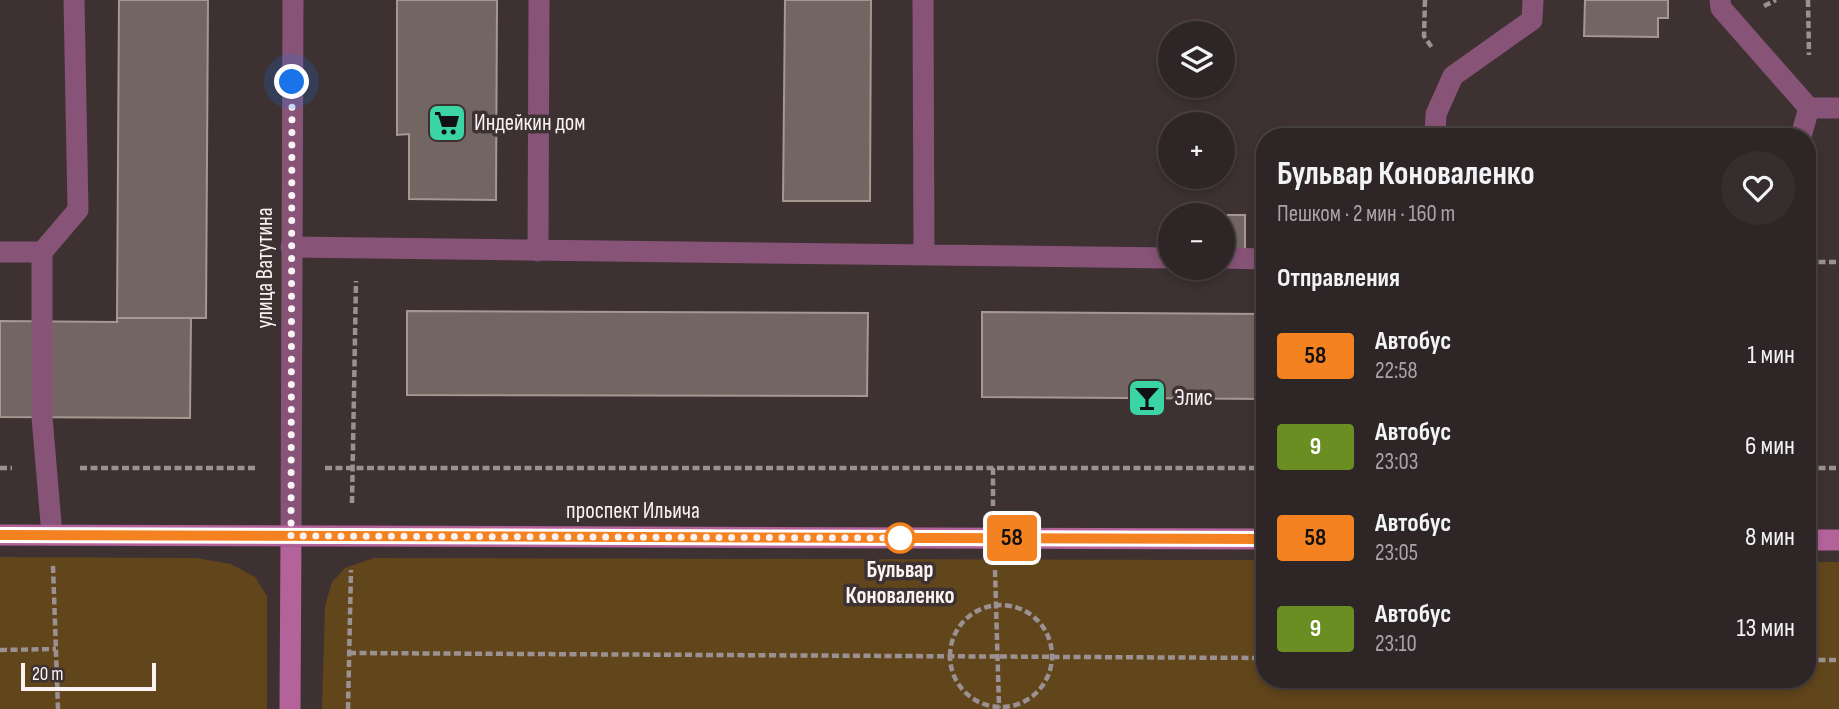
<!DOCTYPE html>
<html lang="ru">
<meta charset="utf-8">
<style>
body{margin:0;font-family:"Sofia Sans Condensed",sans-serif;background:#362d2e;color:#f1f3f6;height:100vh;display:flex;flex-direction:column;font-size:26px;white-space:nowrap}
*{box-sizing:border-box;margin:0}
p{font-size:23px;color:#a7a5a7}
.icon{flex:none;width:38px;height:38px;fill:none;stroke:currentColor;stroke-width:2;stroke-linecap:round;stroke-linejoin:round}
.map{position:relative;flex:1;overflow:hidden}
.side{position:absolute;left:1256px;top:128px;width:560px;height:560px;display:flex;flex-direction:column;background:#2e2526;border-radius:28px;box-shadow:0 4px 10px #0003,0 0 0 2px #494243}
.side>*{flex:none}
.badge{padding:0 14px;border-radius:5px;font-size:24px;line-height:46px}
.tools{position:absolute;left:1158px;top:21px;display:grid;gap:14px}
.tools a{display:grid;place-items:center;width:77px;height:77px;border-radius:50%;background:#2e2526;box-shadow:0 4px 10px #0003,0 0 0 2px #494243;font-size:35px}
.scale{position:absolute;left:21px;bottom:18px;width:135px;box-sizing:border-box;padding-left:7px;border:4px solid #faf2f3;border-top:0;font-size:19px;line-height:24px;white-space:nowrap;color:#faf2f3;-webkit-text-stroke:5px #3d3132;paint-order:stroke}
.you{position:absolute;width:35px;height:35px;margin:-18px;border:5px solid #fff;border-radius:50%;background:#1a73e8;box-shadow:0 0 0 10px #1a73e833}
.map>.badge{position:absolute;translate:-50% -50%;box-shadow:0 0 0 4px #fff}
h2{padding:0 21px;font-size:26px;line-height:63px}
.round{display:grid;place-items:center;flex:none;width:74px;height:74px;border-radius:37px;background:#362d2e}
.summary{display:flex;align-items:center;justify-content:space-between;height:119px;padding:0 21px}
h1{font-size:33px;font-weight:700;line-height:52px}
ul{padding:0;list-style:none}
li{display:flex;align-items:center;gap:21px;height:91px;padding:0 21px}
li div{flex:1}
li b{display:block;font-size:26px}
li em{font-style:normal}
li .badge{min-width:77px;font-weight:700;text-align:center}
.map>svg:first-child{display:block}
.green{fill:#61451b}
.building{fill:#736662;stroke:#a59893;stroke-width:2}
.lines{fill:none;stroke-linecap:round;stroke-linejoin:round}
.path{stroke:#9b9192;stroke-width:4.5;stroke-dasharray:7 3.5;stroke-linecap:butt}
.lane{stroke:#875376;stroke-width:21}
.street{stroke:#875376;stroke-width:21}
.secondary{stroke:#b4629a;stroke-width:21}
.line-casing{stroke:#fff;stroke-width:16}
.line{stroke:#f58220;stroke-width:10}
.walk{stroke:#faf2f3;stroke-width:7;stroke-dasharray:0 12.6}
.stop-dot{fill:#fff;stroke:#f58220;stroke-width:3.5}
.labels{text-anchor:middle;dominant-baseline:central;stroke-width:7;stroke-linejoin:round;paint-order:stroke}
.poi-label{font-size:23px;fill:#faf2f3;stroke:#3d3132;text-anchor:start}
.street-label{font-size:23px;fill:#faf2f3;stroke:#3d3132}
.stop-label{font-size:23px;font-weight:bold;fill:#faf2f3;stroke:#3d3132}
</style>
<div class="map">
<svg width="1839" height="709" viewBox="0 0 1839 709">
<rect width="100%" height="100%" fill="#3d3132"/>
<path class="green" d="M0 557 196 558 231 564 255 577 267 596V709H0Z
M374 558 1265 560V679H1808V562H1839V709H322L325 606 332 582 345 568Z"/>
<path class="building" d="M119 0H208L206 318H117Z
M397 0H497L496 200 409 199V134L397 135Z
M785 0H871L870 201H783Z
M1585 0H1668V18H1658V37L1584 36Z
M1213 215H1245V251H1223V215Z
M407 311 868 313 867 396 407 395Z
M982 312 1265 314V399L982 397Z
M117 318H191L190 418 0 417V321L117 322Z"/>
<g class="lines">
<path class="path" d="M1425 0 1424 36 1433 49
M1808 0 1809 55
M1764 6 1776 0
M1808 262H1839
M0 468H12
M80 468H257
M325 468H1265
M993 468V506
M1808 468H1839
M352 503 356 281
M53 566 58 709
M995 570 999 708
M950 656a51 51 0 1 1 102 0a51 51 0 1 1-102 0Z
M0 650 56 649
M349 653 1265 658
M1808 660H1839
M348 709 351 570"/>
<path class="lane" d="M923 0 924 254
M1720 0 1721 8 1809 108
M1435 136 1436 114 1453 76 1532 20 1533 0
M1801 136 1809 108H1839
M291 247 1171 258
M538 251 539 0
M0 252H42L78 210 74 0
M42 252V417L52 535
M1223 258 1265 259"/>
<path class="street" d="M291 536 293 0"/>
<path class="secondary" d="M0 535 1265 539
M1808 540H1839
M290 709 291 536"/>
</g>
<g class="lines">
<defs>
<path id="line" d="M0 535 1265 539"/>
</defs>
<use href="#line" class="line-casing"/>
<use href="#line" class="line"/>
<path class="walk" d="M292 82 291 536 900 538"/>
</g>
<defs>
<symbol id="supermarket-square" viewBox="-11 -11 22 22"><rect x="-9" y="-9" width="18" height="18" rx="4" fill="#3ad4a5" stroke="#3d3132"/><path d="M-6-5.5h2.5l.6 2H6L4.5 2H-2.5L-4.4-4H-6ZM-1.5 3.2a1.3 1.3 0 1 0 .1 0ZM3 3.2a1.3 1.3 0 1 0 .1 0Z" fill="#111"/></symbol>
<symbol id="bar-square" viewBox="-11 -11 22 22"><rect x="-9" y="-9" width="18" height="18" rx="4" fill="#3ad4a5" stroke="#3d3132"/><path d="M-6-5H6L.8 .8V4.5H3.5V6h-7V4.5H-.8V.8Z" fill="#111"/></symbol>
</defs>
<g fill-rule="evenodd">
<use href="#supermarket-square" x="425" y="101" width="44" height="44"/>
<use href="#bar-square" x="1125" y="376" width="44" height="44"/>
</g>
<circle class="stop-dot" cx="900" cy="538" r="14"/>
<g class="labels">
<g class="poi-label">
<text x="474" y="123">Индейкин дом</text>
<text x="1174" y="398">Элис</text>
</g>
<g class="street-label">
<text transform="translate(265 268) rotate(-90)">улица Ватутина</text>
<text x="633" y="511">проспект Ильича</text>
</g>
<g class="stop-label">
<text x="900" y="570">Бульвар<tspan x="900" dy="26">Коноваленко</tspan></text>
</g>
</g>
</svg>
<div class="tools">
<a><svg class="icon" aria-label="layers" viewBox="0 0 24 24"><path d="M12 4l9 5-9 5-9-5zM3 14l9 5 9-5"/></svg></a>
<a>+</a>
<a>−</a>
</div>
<div class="scale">20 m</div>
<div class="you" style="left:292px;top:82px"></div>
<b class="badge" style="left:1012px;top:538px;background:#f58220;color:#111">58</b>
<section class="side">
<div class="summary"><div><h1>Бульвар Коноваленко</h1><p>Пешком · 2 мин · 160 m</p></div><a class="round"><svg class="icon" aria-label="heart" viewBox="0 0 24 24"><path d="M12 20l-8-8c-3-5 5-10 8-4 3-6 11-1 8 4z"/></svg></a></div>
<h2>Отправления</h2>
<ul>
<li><span class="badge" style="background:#f58220;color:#111">58</span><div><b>Автобус</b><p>22:58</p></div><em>1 мин</em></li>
<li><span class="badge" style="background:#6b8e23;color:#fff">9</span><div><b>Автобус</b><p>23:03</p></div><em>6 мин</em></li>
<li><span class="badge" style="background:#f58220;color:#111">58</span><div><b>Автобус</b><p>23:05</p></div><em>8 мин</em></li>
<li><span class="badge" style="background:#6b8e23;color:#fff">9</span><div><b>Автобус</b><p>23:10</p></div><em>13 мин</em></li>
</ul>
</section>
</div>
